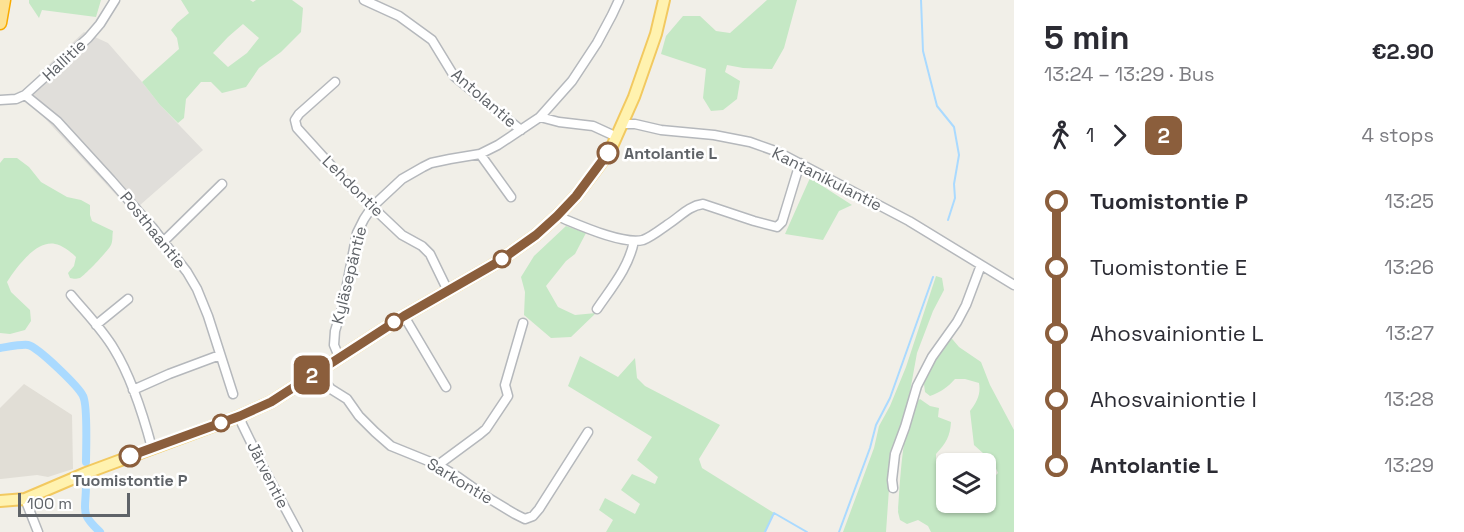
<!DOCTYPE html>
<meta charset="utf-8">
<style>
body{margin:0;font-family:"Space Grotesk",sans-serif;background:#f7f7f7;color:#2b2b33;height:100vh;display:flex;flex-direction:column;font-size:22px;white-space:nowrap}
*{box-sizing:border-box;margin:0}
p{font-size:20px;color:#7c7c81}
.icon{flex:none;width:33px;height:33px;fill:none;stroke:currentColor;stroke-width:2;stroke-linecap:round;stroke-linejoin:round}
.map{position:relative;flex:1;overflow:hidden}
.drawer{display:flex;flex-direction:column;background:#fff;width:450px}
.drawer>*{flex:none}
.badge{padding:0 12px;border-radius:9px;font-size:21px;line-height:39px}
.tools{position:absolute;left:936px;top:453px;display:grid;gap:12px}
.tools a{display:grid;place-items:center;width:60px;height:60px;border-radius:9px;background:#fff;box-shadow:0 2px 4px #0004;font-size:30px}
.scale{position:absolute;left:18px;bottom:15px;width:112px;box-sizing:border-box;padding-left:6px;border:3px solid #5f6368;border-top:0;font-size:16px;line-height:21px;white-space:nowrap;color:#5f6368;-webkit-text-stroke:4px #fff;paint-order:stroke}
.map>.badge{position:absolute;translate:-50% -50%;box-shadow:0 0 0 3px #fff}
.legs{display:flex;align-items:center;gap:9px;height:66px;padding:0 30px;font-size:20px}
.legs p{margin-inline-start:auto}
.summary{display:flex;align-items:center;justify-content:space-between;height:102px;padding:0 30px}
h1{font-size:33px;font-weight:700;line-height:45px}
ul{padding:0 30px;list-style:none}
li{display:flex;align-items:center;gap:21px;height:66px;font-size:22px}
li i{display:grid;place-items:center;width:9px;height:100%;margin:0 8px;background:currentColor}
li i::after{content:'';width:15px;height:15px;margin:-8px;border:4px solid;border-radius:50%;background:#fff}
li p{margin-inline-start:auto}
li:first-child i{background:linear-gradient(#0000 50%,currentColor 0)}
li:last-child i{background:linear-gradient(currentColor 50%,#0000 0)}
main{display:flex;flex:1;min-height:0}
.map>svg:first-child{display:block}
.industrial{fill:#e0deda}
.education{fill:#e1ded6}
.green{fill:#c5e8c5;fill-rule:evenodd}
.lines{fill:none;stroke-linecap:round;stroke-linejoin:round}
.stream{stroke:#aadaff;stroke-width:2}
.canal{stroke:#aadaff;stroke-width:8}
.minor-casing{stroke:#b5b8bc;stroke-width:11}
.major-casing{stroke:#f2c960;stroke-width:14}
.highway-casing{stroke:#f9ab00;stroke-width:15}
.minor{stroke:#fff;stroke-width:8}
.major{stroke:#fff2af;stroke-width:10}
.highway{stroke:#fde293;stroke-width:12}
.line-1-casing{stroke:#fff;stroke-width:14}
.line-1{stroke:#8b5e3c;stroke-width:9}
.stop-1-dot{fill:#fff;stroke:#8b5e3c;stroke-width:3}
.labels{text-anchor:middle;dominant-baseline:central;stroke-width:5;stroke-linejoin:round;paint-order:stroke}
.street-label{font-size:16px;fill:#5f6368;stroke:#fff}
.stop-label{font-size:16px;font-weight:bold;fill:#5f6368;stroke:#fff;text-anchor:start}
</style>
<main>
<div class="map">
<svg width="1014" height="532" viewBox="0 0 1014 532">
<rect width="100%" height="100%" fill="#f1efe8"/>
<path class="industrial" d="M84 32 108 43 142 82 160 105 203 150 132 212 39 112 24 99 48 75 42 71Z"/>
<path class="education" d="M24 384 72 415 73 469 48 477 37 475 1 479H0V408Z"/>
<path class="green" d="M29 0H101L96 17 42 10 39 18 29 3Z
M181 0H250L253 2 256 0H292L303 8 301 32 281 52 259 68 246 87 222 93 211 82H201L186 99 184 118 178 123 160 105 142 82 179 49 177 38 171 30 177 23 189 13ZM243 24 259 38 247 53 228 67 213 53 228 37Z
M767 0H797L784 48 772 69 743 68 727 65 725 72 740 81 737 99 723 110 711 111 703 98 706 69 661 54 666 36 683 16H700L716 31 730 33Z
M4 158H17L29 167 41 182 67 197 81 200 90 205V215L92 221 113 231C112 236 113 241 111 245 108 251 85 275 80 278 76 279 74 279 70 278L68 273 74 266 76 257C71 252 62 245 55 244 36 240 16 268 7 282L11 292 30 310 31 321 25 330 10 334 0 333V163Z
M810 178 852 205 839 211 823 240 785 234Z
M566 226 586 233 575 254 566 261 546 286 558 307 575 315 596 313 571 337 551 338 524 315 525 292 521 277 534 256Z
M936 276 942 278 944 290 933 311 917 353 909 397 897 441 889 489 886 532H843L874 448 879 426 890 406 906 367Z
M948 334 959 347 981 362 990 385 1014 430V532H931L928 526 918 520 907 524 900 520 898 512C900 489 902 412 920 399L930 406 939 408 938 417 951 422C950 437 946 443 936 454V465L946 466V502H986V481L991 480 998 473 993 462 974 445 970 411C977 402 981 394 979 383L965 379H955C948 387 941 392 930 396L925 392 924 384 935 351Z
M580 356 618 377 635 358 637 378 645 386 720 425 699 459 702 468 774 513 765 532H606L613 520 599 510 605 498 635 514 640 504 621 490 632 474 655 484 658 477 637 460 652 437 568 386Z"/>
<g class="lines">
<path class="stream" d="M921 0 923 51 937 106 954 127 959 155 954 184 955 198 948 220
M765 532 774 513 807 532
M839 532 870 448 876 425 890 398 933 277"/>
<path class="canal" d="M0 348C7 347 22 344 28 345 38 347 79 387 83 396 88 405 86 450 86 462
M86 485C86 512 79 512 100 532"/>
<defs>
<path id="minor" d="M364 0 399 16 432 40 454 76 488 104 521 130
M335 82 299 114 295 120 297 128 346 182 402 235 422 246 430 254 448 291
M25 95 57 121 111 180 152 227 187 272 197 289 208 316 233 394
M0 100 16 99 25 95 88 38 100 24 115 0
M540 117 559 122 593 126 617 137
M623 124H635L661 130 714 135 750 142 778 152 909 221 1014 285
M480 154 511 197
M557 216C577 224 622 245 643 240 651 237 660 230 667 225 680 217 688 206 703 204L754 221 777 227 782 222 800 163
M163 242 222 184
M71 295C85 312 102 329 114 349 130 375 144 418 152 448
M597 309C612 287 629 267 634 241
M404 316 446 387
M96 325 128 299
M339 357 334 345 335 331 343 305 357 233 364 219 372 207 402 179 423 167 431 163 450 159 480 154 498 145 540 117 572 81 597 43 612 15 619 0
M316 372 331 389 347 399 359 416 375 432 391 446 438 465 458 477 485 496 515 514 525 519 533 516 539 509 588 432
M133 390 169 374 220 355
M240 416 242 424 263 467 298 532
M438 465 480 434 486 429 508 396 505 385 523 323
M893 488 892 480 895 454 905 427 917 386 932 357 957 322 966 305 981 265
M25 499 38 532"/>
<path id="major" d="M0 501 25 499 86 473 240 416 271 402 404 316 498 262 536 235 557 216 576 196 610 151 634 97 656 34 664 0"/>
<path id="highway" d="M0 23 4 0"/>
</defs>
<use href="#minor" class="minor-casing"/>
<use href="#major" class="major-casing"/>
<use href="#highway" class="highway-casing"/>
<use href="#minor" class="minor"/>
<use href="#major" class="major"/>
<use href="#highway" class="highway"/>
</g>
<g class="lines">
<defs>
<path id="line-1" d="M130 456 240 416 271 402 404 316 498 262 536 235 557 216 576 196 608 153"/>
</defs>
<use href="#line-1" class="line-1-casing"/>
<use href="#line-1" class="line-1"/>
</g>
<g class="stop-1-dot">
<circle cx="608" cy="153" r="10"/>
<circle cx="502" cy="259" r="8"/>
<circle cx="394" cy="322" r="8"/>
<circle cx="221" cy="423" r="8"/>
<circle cx="130" cy="456" r="10"/>
</g>
<g class="labels">
<g class="street-label">
<text transform="translate(64 60) rotate(-43)">Hallitie</text>
<text transform="translate(484 98) rotate(41)">Antolantie</text>
<text transform="translate(827 179) rotate(27)">Kantanikulantie</text>
<text transform="translate(353 186) rotate(45)">Lehdontie</text>
<text transform="translate(153 230) rotate(51)">Posthaantie</text>
<text transform="translate(349 275) rotate(-76)">Kyläsepäntie</text>
<text transform="translate(268 475) rotate(63)">Järventie</text>
<text transform="translate(460 481) rotate(31)">Sarkontie</text>
</g>
<g class="stop-label">
<text x="624" y="153">Antolantie L</text>
<text x="130" y="480" text-anchor="middle">Tuomistontie P</text>
</g>
</g>
</svg>
<div class="tools">
<a><svg class="icon" aria-label="layers" viewBox="0 0 24 24"><path d="M12 4l9 5-9 5-9-5zM3 14l9 5 9-5"/></svg></a>
</div>
<div class="scale">100 m</div>
<b class="badge" style="left:312px;top:375px;background:#8b5e3c;color:#fff">2</b>
</div>
<section class="drawer">
<div class="summary"><div><h1>5 min</h1><p>13:24 – 13:29 · Bus</p></div><b>€2.90</b></div>
<div class="legs"><svg class="icon" aria-label="walk" viewBox="0 0 24 24"><circle cx="13" cy="4" r="2"/><path d="M13 8l-2 6 4 7M11 14l-3 7M7 12l3-4h3l4 4"/></svg>1<svg class="icon" aria-label="forward" viewBox="0 0 24 24"><path d="M9 5l7 7-7 7"/></svg><b class="badge" style="background:#8b5e3c;color:#fff">2</b><p>4 stops</p></div>
<ul>
<li><i style="color:#8b5e3c"></i><b>Tuomistontie P</b><p>13:25</p></li>
<li><i style="color:#8b5e3c"></i><span>Tuomistontie E</span><p>13:26</p></li>
<li><i style="color:#8b5e3c"></i><span>Ahosvainiontie L</span><p>13:27</p></li>
<li><i style="color:#8b5e3c"></i><span>Ahosvainiontie I</span><p>13:28</p></li>
<li><i style="color:#8b5e3c"></i><b>Antolantie L</b><p>13:29</p></li>
</ul>
</section>
</main>
